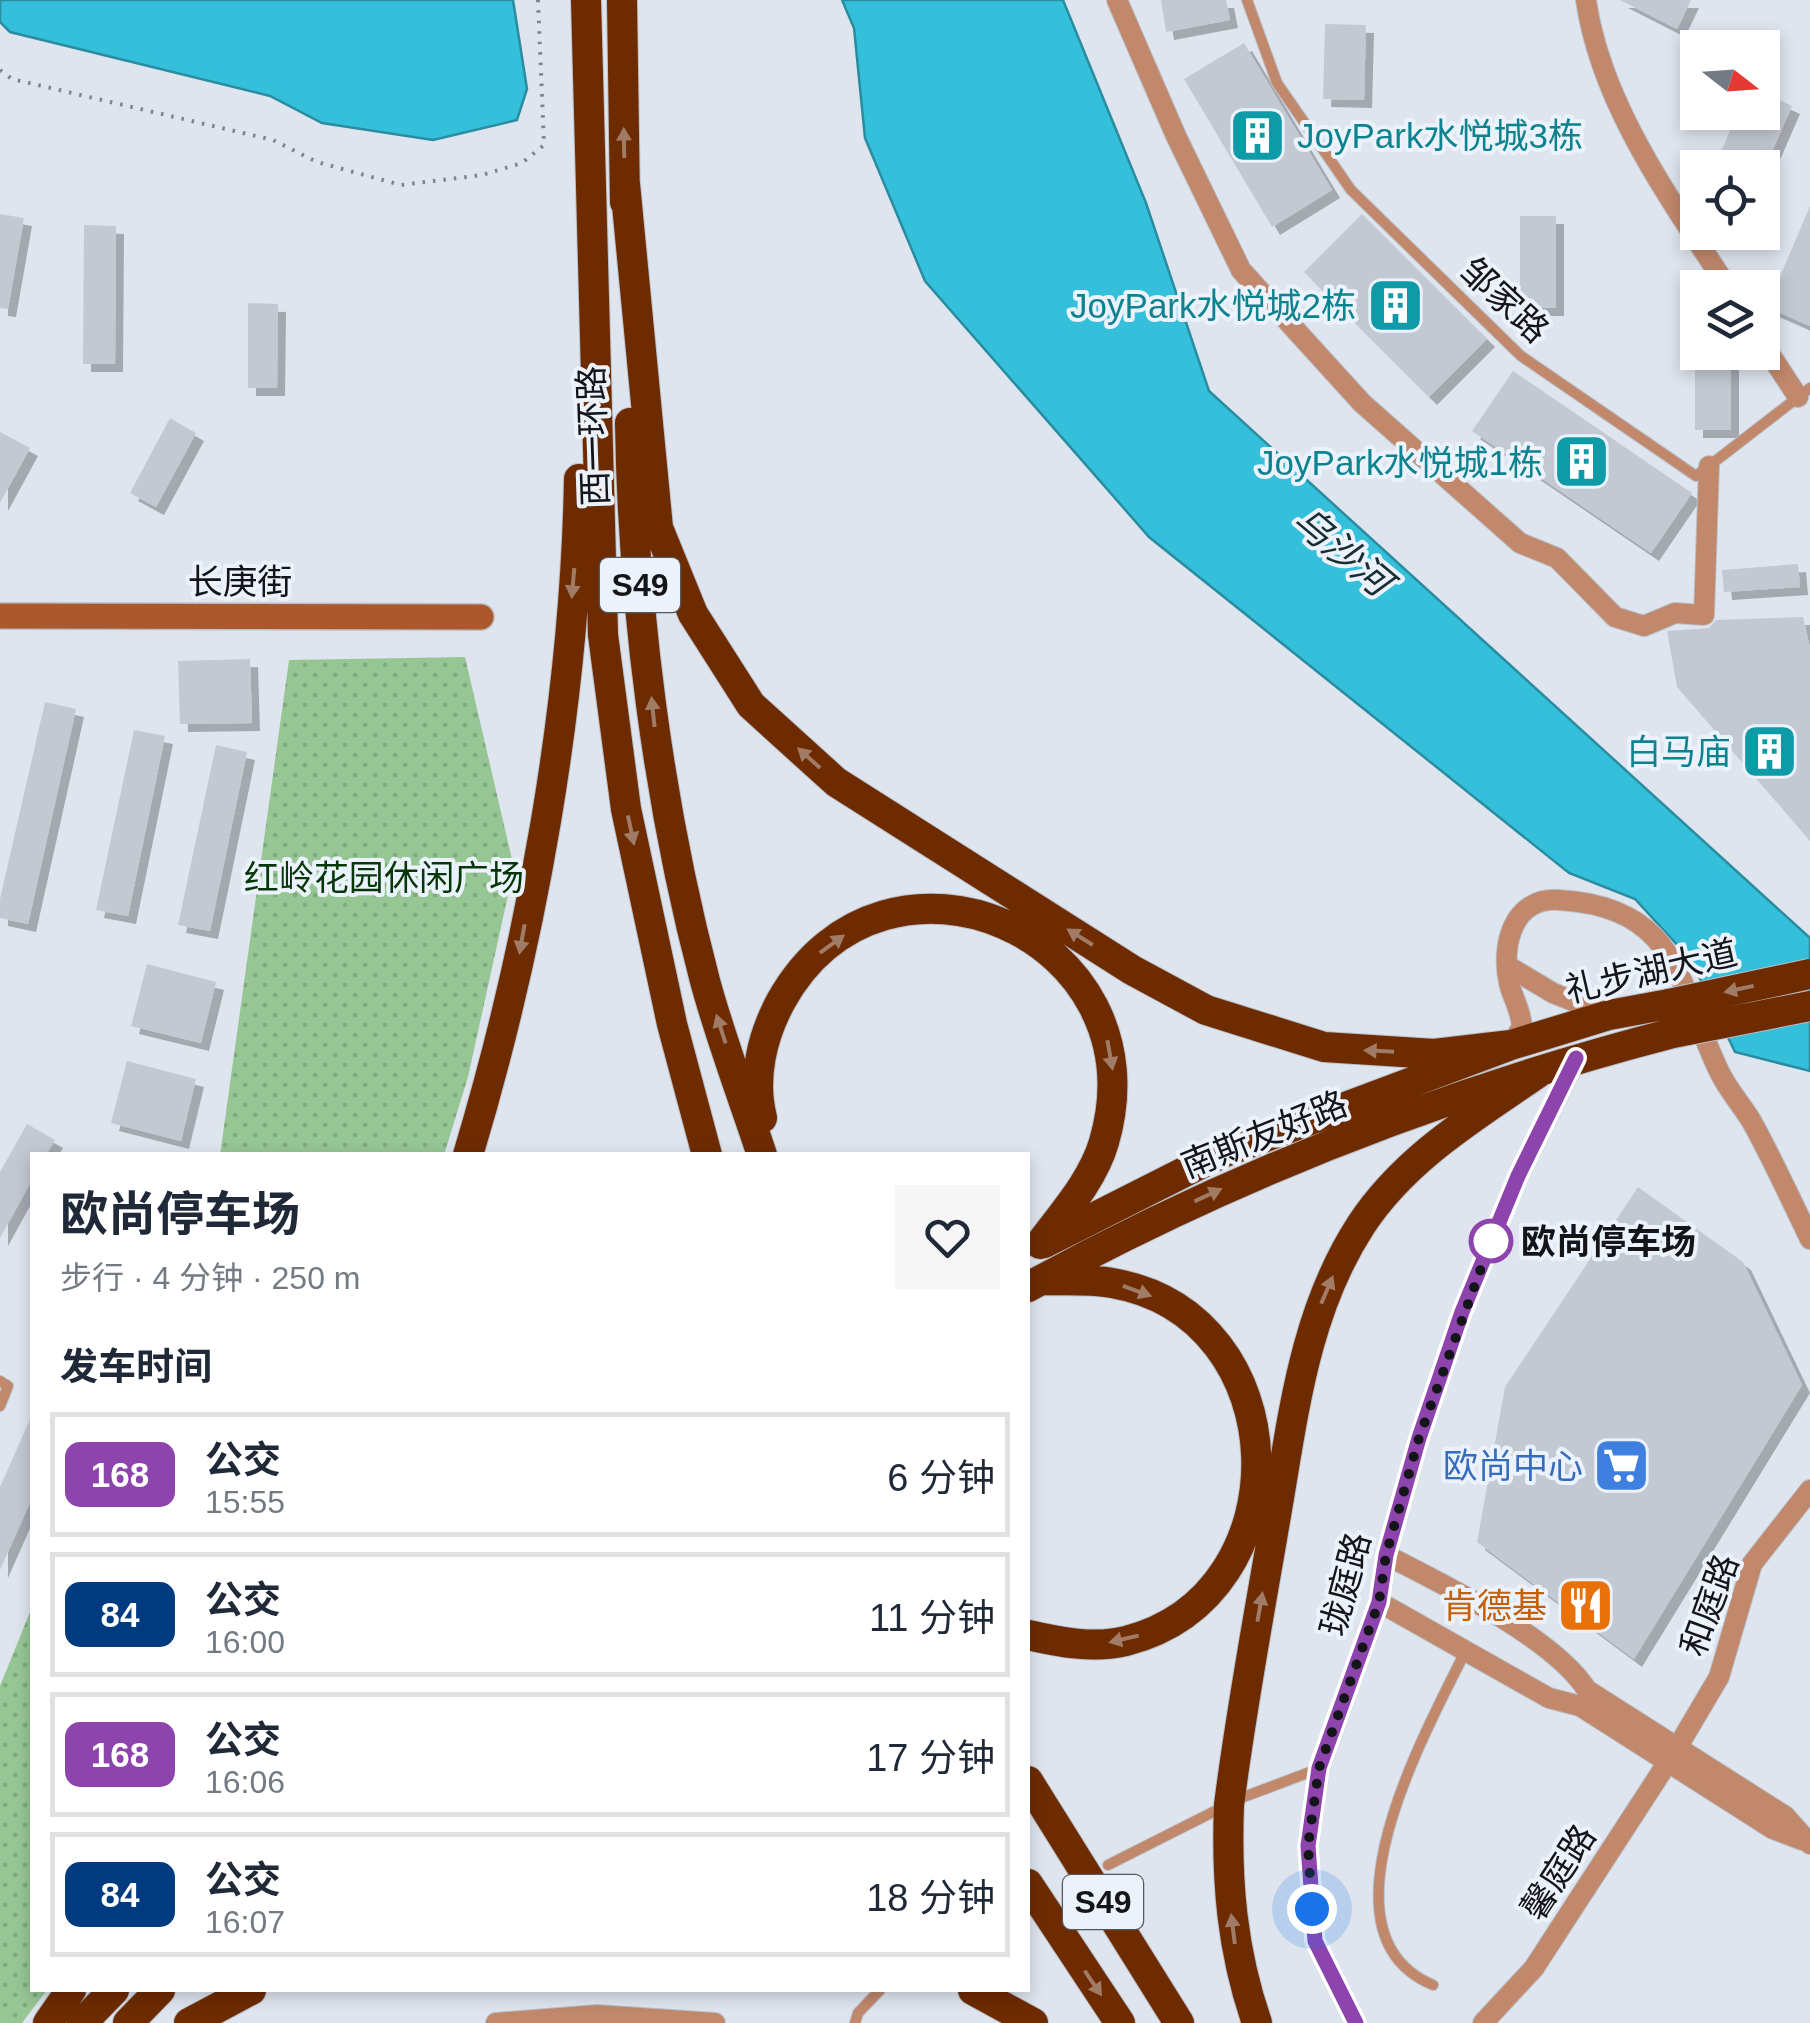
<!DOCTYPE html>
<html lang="zh">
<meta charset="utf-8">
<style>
body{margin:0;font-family:Arial,"Noto Sans SC",sans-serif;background:#f6f6f7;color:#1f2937;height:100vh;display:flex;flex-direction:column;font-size:38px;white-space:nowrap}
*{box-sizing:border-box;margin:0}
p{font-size:32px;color:#747a83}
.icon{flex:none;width:55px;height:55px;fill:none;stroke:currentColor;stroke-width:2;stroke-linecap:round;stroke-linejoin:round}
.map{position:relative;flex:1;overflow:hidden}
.side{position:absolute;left:30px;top:1152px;width:1000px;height:840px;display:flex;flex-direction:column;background:#fff;border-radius:0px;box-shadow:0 5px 15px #0003}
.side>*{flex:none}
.badge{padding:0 20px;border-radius:15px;font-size:35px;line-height:65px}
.needle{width:65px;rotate:107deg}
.controls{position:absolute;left:1680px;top:30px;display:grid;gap:20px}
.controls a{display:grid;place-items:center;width:100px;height:100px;border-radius:0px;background:#fff;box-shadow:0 5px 15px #0003;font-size:50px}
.you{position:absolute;width:50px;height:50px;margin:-25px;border:8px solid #fff;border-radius:50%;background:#1a73e8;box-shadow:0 0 0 15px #1a73e833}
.map>.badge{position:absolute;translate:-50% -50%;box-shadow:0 0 0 5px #fff}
h2{padding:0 30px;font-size:38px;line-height:90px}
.round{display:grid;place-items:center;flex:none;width:105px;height:105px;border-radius:0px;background:#f6f6f7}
.headline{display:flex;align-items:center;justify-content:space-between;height:170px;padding:0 30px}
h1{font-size:48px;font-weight:700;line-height:75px}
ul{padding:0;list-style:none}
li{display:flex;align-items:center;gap:30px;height:125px;margin:0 20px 15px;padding:0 10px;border:5px solid #e0e1e3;border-radius:0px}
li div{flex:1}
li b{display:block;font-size:38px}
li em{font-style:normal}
li .badge{min-width:110px;font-weight:700;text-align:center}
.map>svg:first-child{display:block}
.park{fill:url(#park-dots)}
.water{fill:#34bfdb;stroke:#2a8ca0;stroke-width:2.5}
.building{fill:#c3c9d2;filter:url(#shadow)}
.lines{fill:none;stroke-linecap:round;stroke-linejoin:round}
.lane-casing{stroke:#bac0c8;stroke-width:12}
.street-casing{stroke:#bac0c8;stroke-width:22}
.secondary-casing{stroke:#bac0c8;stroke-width:28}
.highway-casing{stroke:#bac0c8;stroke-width:32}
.path{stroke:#7f848a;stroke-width:4;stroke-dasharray:2.5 8;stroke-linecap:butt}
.lane{stroke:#c1886c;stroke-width:10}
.street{stroke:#c1886c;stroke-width:20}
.secondary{stroke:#aa582c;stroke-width:25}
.highway{stroke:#6e2b00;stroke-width:30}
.highway-bridge-casing{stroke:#bac0c8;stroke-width:32;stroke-linecap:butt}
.highway-bridge{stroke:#6e2b00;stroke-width:30}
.oneway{fill:#a07b65}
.line-casing{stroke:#fff;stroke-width:22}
.line{stroke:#8e44ad;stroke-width:15}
.walk{stroke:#131518;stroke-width:10;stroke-dasharray:0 18}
.stop-dot{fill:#fff;stroke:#8e44ad;stroke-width:5}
.labels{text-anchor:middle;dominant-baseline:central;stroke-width:8;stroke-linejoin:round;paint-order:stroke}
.shield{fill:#ecf2fc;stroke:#54575c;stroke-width:2.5}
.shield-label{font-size:32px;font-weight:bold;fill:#131518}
.culture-label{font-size:35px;fill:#0d838f;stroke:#ecf2fc;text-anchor:end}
.street-label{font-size:35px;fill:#131518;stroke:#ecf2fc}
.park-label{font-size:35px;fill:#073709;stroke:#ecf2fc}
.stop-label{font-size:35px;font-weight:bold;fill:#131518;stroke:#ecf2fc;text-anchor:start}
.shop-label{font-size:35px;fill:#366cbe;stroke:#ecf2fc;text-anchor:end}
.food-label{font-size:35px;fill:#c56008;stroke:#ecf2fc;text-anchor:end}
.water-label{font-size:38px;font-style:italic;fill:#182e33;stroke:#ecf2fc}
</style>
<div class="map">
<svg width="1810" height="2023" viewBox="0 0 1810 2023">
<defs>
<pattern id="park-dots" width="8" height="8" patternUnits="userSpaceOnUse" patternTransform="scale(2.5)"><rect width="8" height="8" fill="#97c695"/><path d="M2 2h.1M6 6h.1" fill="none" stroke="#81a980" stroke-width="1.8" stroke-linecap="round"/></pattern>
<filter id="shadow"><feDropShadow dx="8" dy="8" stdDeviation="0" flood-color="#0004"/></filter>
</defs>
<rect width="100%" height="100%" fill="#dfe5ef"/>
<path class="park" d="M465 657 514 868 468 1077 444 1155H220L289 660Z
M32 1607V1990H47L22 2023H0V1686Z"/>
<path class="water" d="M0 0H513L527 89 517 120 433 140 322 123 270 96 10 32 0 22Z
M842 0H1063L1146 203 1209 391 1810 938V1071L1735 1052 1691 960 1635 899 1569 873 1149 537 925 281 865 138 854 28Z"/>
<path class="building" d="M1161 0H1226L1230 20 1166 32Z
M1620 0H1691L1677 29Z
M1325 24 1366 25 1364 100 1323 99Z
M1244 43 1332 190 1272 227 1184 79Z
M1762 92 1792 106 1765 168H1714L1738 112H1762Z
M1810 206V326L1767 307Z
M0 214 24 218 8 309 0 308Z
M1362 214 1487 339 1429 397 1304 272Z
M1520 216H1556V308H1520Z
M84 225 116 226 115 364H83Z
M248 303 278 304 277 388H248Z
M1695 352H1731V430H1695Z
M1513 371 1692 493 1651 553 1472 431Z
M170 418 196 433 156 507 130 493Z
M0 432 30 448 0 503Z
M1798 564 1800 587 1724 592 1722 570Z
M1803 617 1810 648V841L1677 687 1667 631 1709 628 1716 620Z
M250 659 252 723 180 724 178 661Z
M45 702 76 709 28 924 0 918V899Z
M134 730 165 736 128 916 96 910Z
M216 745 247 752 210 931 178 925Z
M147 964 216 982 201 1043 131 1026Z
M127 1061 196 1079 181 1141 111 1123Z
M27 1124 55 1140 46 1155H32V1180L0 1238V1172Z
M1638 1187 1743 1262 1802 1385 1634 1659 1477 1542 1505 1387Z
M32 1415V1498L0 1570V1487Z"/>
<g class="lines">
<defs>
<path id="lane" d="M1247 0 1277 83 1351 190 1521 356 1696 476 1810 388
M0 1381 8 1386 0 1406
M1241 1798 1318 1769
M1108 1865 1217 1810
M1433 1985C1311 1934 1427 1730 1465 1652
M855 2023 858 2013 880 1990"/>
<path id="street" d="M1117 0 1176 136 1241 270 1362 403 1520 543 1557 558 1615 617 1644 626 1675 613 1704 615 1709 466
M1586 0C1601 105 1671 200 1728 288
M1762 342 1798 397
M1508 966 1553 993 1608 1015
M1511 1045 1522 1027C1521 1010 1513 999 1509 983 1501 946 1512 897 1559 900 1680 907 1678 986 1719 1071 1727 1089 1742 1105 1752 1122 1773 1160 1791 1200 1810 1239
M1386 1555C1444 1585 1553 1637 1587 1690L1785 1816 1810 1844
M1379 1602 1549 1698 1580 1706 1773 1829 1802 1840
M496 2023 597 2015 715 2023
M1356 2023 1315 1941 1308 1846 1319 1769 1379 1602 1386 1555 1419 1438 1462 1312 1518 1176 1576 1059
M1483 2023 1534 1968 1677 1748 1719 1677 1752 1564 1810 1490"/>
<path id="secondary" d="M0 616 481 617"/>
<path id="highway" d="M586 0 603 635 626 809 672 1024 707 1155
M622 0 625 202
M625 184 658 528 693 614 751 705 836 782 1132 970 1206 1010 1324 1047 1434 1054 1511 1045
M630 423C633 607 658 803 705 981 721 1040 743 1097 762 1155
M762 1118C752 1078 762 1036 781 1001 885 815 1164 935 1104 1142 1093 1180 1063 1213 1040 1244
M468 1155C532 942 575 702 579 479
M1044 1243 1220 1154 1511 1045 1609 1015 1669 1004
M1028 1287C1230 1176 1449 1091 1673 1033
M1028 1635C1059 1642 1094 1649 1126 1641 1306 1595 1298 1315 1112 1283 1090 1279 1066 1281 1044 1280
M1028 1781 1179 2023
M1028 1884 1120 2023
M973 1990 1033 2023
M48 2023 71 1990
M82 2023 114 1990
M128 2023 160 1990
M189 2023 251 1990
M1257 2023C1232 1951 1226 1881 1229 1805 1241 1710 1259 1615 1275 1521 1293 1419 1303 1314 1361 1225 1405 1158 1474 1117 1538 1073"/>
</defs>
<use href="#lane" class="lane-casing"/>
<use href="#street" class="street-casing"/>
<use href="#secondary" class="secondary-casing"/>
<use href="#highway" class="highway-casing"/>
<path class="path" d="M0 70 12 79 273 140 317 162 401 185 482 175 522 163 544 145 538 0"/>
<use href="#lane" class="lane"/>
<use href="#street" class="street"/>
<use href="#secondary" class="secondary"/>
<use href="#highway" class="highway"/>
<defs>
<path id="highway-bridge" d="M1669 1004 1810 974
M1673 1033 1810 1006"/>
</defs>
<use href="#highway-bridge" class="highway-bridge-casing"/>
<use href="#highway-bridge" class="highway-bridge"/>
</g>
<defs><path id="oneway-solid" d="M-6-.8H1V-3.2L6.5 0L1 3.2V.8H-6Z" transform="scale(2.5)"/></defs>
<g class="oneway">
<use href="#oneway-solid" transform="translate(624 143) rotate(-91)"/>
<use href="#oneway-solid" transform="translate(573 583) rotate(95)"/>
<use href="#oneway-solid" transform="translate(653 712) rotate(-96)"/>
<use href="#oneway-solid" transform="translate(809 758) rotate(-138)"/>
<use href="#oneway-solid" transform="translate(631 830) rotate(78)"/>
<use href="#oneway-solid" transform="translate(1080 937) rotate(-148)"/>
<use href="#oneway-solid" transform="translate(522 939) rotate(100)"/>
<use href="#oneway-solid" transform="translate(832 944) rotate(-36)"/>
<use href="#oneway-solid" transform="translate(1739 989) rotate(168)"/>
<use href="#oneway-solid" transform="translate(721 1029) rotate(-108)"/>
<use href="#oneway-solid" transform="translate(1379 1051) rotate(-177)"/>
<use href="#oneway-solid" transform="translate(1110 1055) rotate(80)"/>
<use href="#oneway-solid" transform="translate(1208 1195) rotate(-25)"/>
<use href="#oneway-solid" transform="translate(1327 1290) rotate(-67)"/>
<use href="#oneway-solid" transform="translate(1137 1291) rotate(20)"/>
<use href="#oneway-solid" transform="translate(1260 1607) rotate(-80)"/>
<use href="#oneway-solid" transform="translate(1124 1639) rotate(167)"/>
<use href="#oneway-solid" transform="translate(1233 1929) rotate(-97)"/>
<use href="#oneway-solid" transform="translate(1093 1983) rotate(56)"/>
</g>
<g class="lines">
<defs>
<path id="line" d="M1356 2023 1315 1941 1308 1846 1319 1768 1379 1602 1386 1555 1419 1438 1462 1312 1518 1176 1576 1058"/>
</defs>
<use href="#line" class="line-casing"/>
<use href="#line" class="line"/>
<path class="walk" d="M1312 1909 1308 1846 1319 1768 1379 1602 1386 1555 1419 1438 1491 1241"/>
</g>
<defs>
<symbol id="building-square" viewBox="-11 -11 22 22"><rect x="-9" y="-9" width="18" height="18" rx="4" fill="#0f9aa8" stroke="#ecf2fc"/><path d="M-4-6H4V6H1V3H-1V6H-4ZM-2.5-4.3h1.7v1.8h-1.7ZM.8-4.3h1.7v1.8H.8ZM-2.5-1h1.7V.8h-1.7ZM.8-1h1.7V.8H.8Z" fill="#fff"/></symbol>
<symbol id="supermarket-square" viewBox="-11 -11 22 22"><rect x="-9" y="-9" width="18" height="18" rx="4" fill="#3f7fe0" stroke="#ecf2fc"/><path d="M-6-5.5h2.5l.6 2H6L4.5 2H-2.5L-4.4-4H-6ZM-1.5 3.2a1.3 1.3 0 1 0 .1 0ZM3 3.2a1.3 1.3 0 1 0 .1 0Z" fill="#fff"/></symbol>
<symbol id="restaurant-square" viewBox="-11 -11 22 22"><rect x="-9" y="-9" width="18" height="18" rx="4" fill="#e8710a" stroke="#ecf2fc"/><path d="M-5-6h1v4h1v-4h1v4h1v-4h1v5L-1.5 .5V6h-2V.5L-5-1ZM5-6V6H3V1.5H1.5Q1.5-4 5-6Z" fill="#fff"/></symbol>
</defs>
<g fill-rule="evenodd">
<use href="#building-square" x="1226" y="104" width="63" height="63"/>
<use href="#building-square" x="1364" y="274" width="63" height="63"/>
<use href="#building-square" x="1550" y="430" width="63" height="63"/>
<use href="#building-square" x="1738" y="720" width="63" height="63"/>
<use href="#supermarket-square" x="1590" y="1434" width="63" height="63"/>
<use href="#restaurant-square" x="1554" y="1574" width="63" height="63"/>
</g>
<circle class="stop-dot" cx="1491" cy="1241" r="20"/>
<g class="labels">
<g class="shield">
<rect x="600" y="558" width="80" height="54" rx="8"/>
<rect x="1063" y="1875" width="80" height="54" rx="8"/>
</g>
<g class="shield-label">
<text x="640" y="585">S49</text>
<text x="1103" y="1902">S49</text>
</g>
<g class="culture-label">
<text x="1297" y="135" text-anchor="start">JoyPark水悦城3栋</text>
<text x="1356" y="305">JoyPark水悦城2栋</text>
<text x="1543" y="462">JoyPark水悦城1栋</text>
<text x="1731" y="751">白马庙</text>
</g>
<g class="street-label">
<text transform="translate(1505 300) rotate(43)">邹家路</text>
<text transform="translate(593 436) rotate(-92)">西一环路</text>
<text x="240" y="581">长庚街</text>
<text transform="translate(1651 971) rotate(-13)">礼步湖大道</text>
<text transform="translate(1264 1134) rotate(-22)">南斯友好路</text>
<text transform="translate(1345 1584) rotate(-75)">珑庭路</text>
<text transform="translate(1709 1605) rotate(-70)">和庭路</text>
<text transform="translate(1558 1872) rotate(-57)">馨庭路</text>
</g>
<g class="park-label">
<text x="384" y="877">红岭花园休闲广场</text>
</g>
<g class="stop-label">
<text x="1521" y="1241">欧尚停车场</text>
</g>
<g class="shop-label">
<text x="1583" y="1465">欧尚中心</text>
</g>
<g class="food-label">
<text x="1547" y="1605">肯德基</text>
</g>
<g class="water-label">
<text transform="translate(1342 551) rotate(40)">乌沙河</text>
</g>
</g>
</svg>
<div class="controls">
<a><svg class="needle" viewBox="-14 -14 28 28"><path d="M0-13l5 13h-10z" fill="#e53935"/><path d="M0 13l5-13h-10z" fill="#747a83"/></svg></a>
<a><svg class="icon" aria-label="locate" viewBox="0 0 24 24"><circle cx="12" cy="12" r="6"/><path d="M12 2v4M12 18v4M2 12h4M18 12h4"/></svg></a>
<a><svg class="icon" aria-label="layers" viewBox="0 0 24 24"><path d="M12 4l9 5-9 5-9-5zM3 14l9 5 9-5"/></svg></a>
</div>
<div class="you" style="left:1312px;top:1909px"></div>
<section class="side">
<div class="headline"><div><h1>欧尚停车场</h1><p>步行 · 4 分钟 · 250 m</p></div><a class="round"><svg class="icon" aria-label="heart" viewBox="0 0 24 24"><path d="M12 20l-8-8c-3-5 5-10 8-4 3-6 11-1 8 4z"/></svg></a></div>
<h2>发车时间</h2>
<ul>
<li><span class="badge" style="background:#8e44ad;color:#fff">168</span><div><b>公交</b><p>15:55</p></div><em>6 分钟</em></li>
<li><span class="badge" style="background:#003b80;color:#fff">84</span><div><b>公交</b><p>16:00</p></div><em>11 分钟</em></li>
<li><span class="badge" style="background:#8e44ad;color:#fff">168</span><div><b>公交</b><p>16:06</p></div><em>17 分钟</em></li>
<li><span class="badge" style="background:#003b80;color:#fff">84</span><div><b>公交</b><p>16:07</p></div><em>18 分钟</em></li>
</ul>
</section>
</div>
